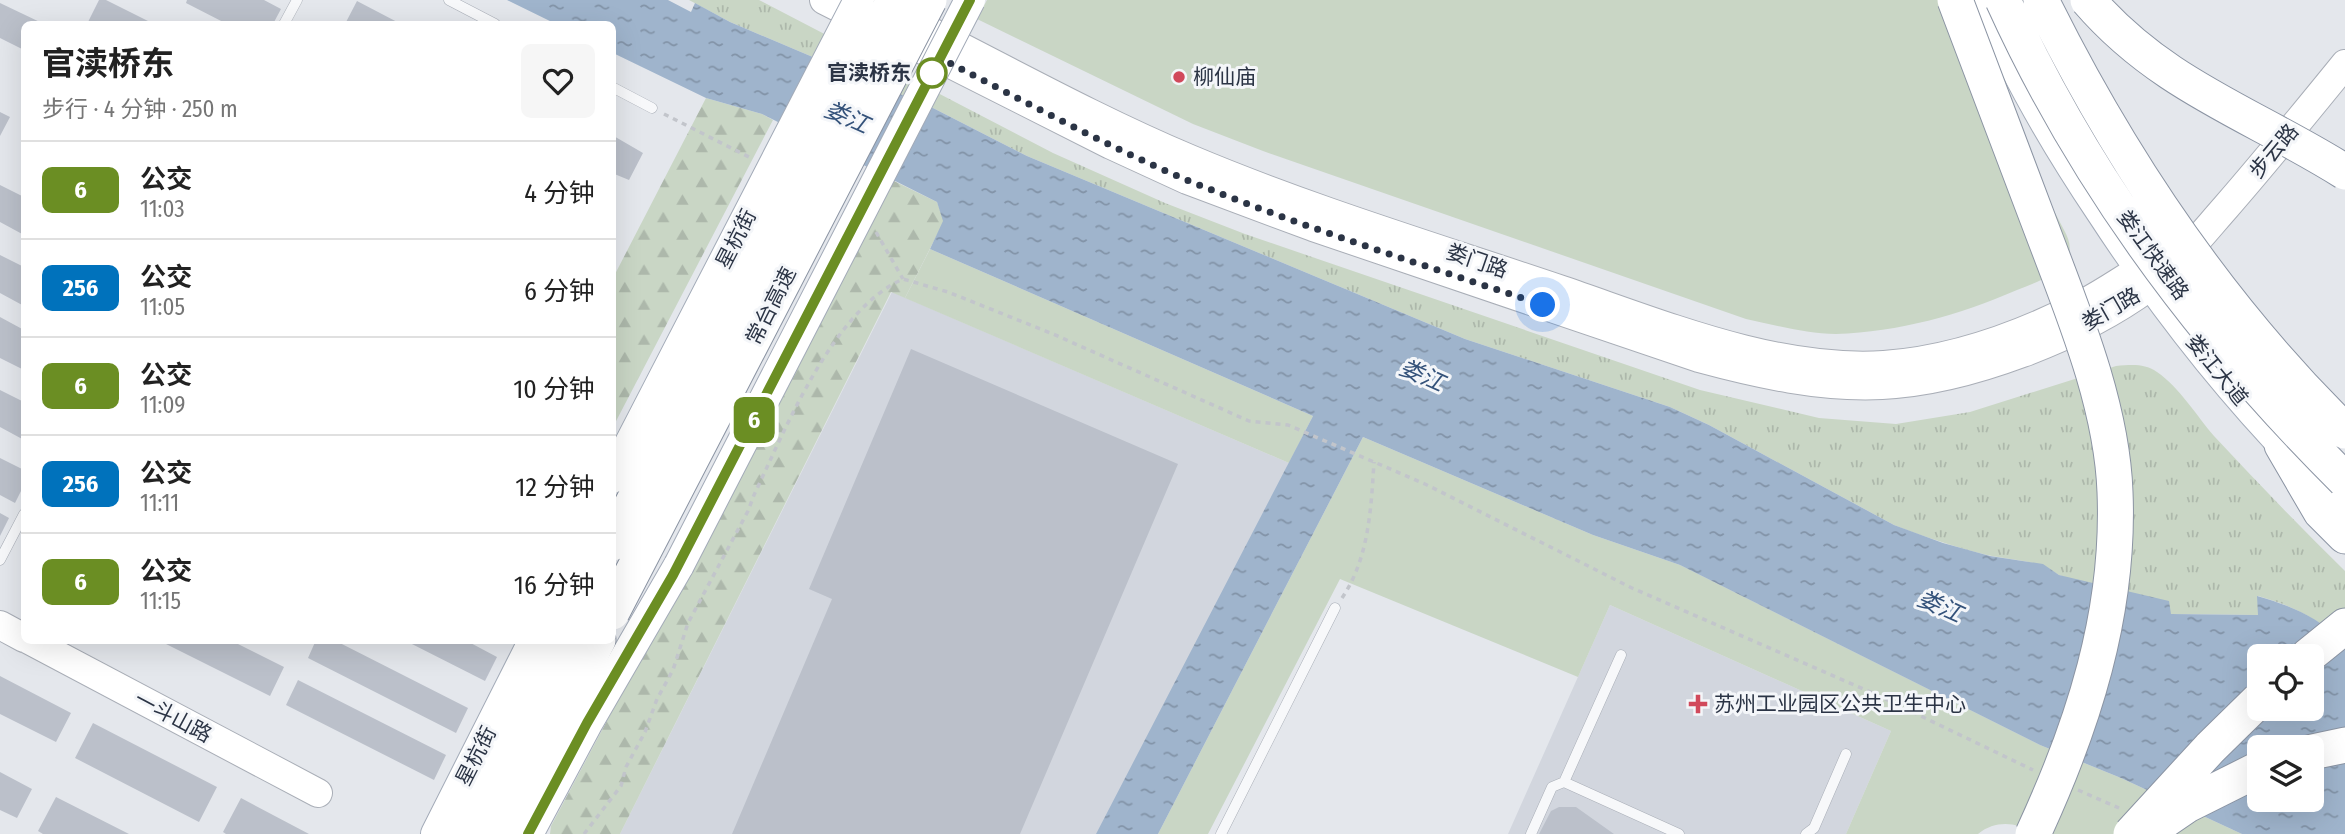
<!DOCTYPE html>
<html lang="zh">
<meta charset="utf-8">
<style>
body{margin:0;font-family:"Fira Sans Condensed","Noto Sans SC",sans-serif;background:#f6f6f6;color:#222;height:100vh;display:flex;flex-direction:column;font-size:26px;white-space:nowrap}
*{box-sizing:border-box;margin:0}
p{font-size:23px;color:#767676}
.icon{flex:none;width:38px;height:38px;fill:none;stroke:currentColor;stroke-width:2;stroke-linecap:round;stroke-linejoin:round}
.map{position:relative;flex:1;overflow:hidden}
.side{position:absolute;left:21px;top:21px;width:595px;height:623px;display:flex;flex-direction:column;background:#fff;border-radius:10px;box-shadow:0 7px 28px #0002}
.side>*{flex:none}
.badge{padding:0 14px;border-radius:10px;font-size:24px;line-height:46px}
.tools{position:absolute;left:2247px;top:644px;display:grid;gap:14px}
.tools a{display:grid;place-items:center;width:77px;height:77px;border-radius:10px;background:#fff;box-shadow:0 7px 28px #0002;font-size:35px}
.you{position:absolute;width:35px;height:35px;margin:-18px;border:5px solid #fff;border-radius:50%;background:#1a73e8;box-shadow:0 0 0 10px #1a73e833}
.map>.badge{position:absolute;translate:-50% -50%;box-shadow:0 0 0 4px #fff}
.round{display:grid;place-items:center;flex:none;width:74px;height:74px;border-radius:10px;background:#f6f6f6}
.overview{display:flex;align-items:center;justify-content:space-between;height:119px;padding:0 21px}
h1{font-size:33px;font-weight:700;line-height:52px}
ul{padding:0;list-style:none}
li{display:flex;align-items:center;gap:21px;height:98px;padding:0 21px;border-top:2px solid #e0e0e0}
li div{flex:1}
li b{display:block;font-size:26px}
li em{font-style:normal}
li .badge{min-width:77px;font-weight:700;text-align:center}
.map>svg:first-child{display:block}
.built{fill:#d2d6de}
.grass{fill:#c9d6c5}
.forest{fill:url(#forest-firs)}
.park{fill:url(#park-tufts)}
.water{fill:url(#water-ripples);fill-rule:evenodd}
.building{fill:#bbc0ca}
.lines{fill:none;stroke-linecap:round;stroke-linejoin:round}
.lane-casing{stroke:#a9aeb7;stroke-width:11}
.secondary-casing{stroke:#a9aeb7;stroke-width:30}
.primary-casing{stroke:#a3abb8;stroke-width:32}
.highway-casing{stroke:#8b94a3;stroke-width:37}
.path{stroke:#c2c5cb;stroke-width:3.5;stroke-dasharray:5 5;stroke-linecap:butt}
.lane{stroke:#f7f8fa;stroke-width:10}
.secondary{stroke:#fff;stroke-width:28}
.primary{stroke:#fff;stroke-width:30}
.highway{stroke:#fff;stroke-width:35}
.primary-bridge-casing{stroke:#a3abb8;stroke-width:32;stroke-linecap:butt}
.highway-bridge-casing{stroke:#8b94a3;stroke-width:37;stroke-linecap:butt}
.primary-bridge{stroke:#fff;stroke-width:30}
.highway-bridge{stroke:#fff;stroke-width:35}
.line-casing{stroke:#fff;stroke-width:16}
.line{stroke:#6b8e23;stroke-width:10}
.walk{stroke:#2b3445;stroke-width:7;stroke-dasharray:0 12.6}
.stop-dot{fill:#fff;stroke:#6b8e23;stroke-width:3.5}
.poi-dot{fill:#d1495b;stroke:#f4f6f9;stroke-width:2.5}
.labels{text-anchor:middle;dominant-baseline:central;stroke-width:6;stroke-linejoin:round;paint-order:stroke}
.stop-label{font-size:21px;font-weight:bold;fill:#2b3445;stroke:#f4f6f9;text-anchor:end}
.poi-label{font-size:21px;fill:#2b3445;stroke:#f4f6f9;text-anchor:start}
.street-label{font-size:21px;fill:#2b3445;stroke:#f4f6f9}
.water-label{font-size:23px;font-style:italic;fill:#34527a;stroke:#f4f6f9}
</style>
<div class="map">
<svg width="2345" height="834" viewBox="0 0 2345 834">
<defs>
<pattern id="forest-firs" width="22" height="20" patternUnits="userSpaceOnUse" patternTransform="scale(1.75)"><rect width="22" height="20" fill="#c9d6c5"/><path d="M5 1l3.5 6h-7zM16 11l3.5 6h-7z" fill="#adb8ab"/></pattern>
<pattern id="park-tufts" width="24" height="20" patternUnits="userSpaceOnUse" patternTransform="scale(1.75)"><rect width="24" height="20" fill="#c9d6c5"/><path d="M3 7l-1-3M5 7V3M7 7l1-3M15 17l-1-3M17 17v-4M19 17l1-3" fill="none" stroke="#adb8ab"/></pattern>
<pattern id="water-ripples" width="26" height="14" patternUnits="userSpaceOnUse" patternTransform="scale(1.75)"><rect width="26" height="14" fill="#9fb4cc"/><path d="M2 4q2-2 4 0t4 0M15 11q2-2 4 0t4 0" fill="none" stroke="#8293a7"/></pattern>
</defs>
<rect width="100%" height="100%" fill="#e4e7ec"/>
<path class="built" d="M892 292 1289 463 1108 834H620Z
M1610 605 1891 731 1846 834H1508Z"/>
<path class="grass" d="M987 0H1944L2064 230C2069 239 2073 250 2066 260 2055 277 2034 283 2017 290 1959 315 1899 332 1836 334 1806 334 1775 325 1746 319L1263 151 1193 124 977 19Z
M930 249 1313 416 1289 463 905 298Z
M1363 437 1593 535 1680 565 2040 745 2121 778 2242 834H2041C2019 824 1998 818 1978 834H1846L1891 731 1610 605 1578 677 1340 579 1208 834H1158Z"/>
<path class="forest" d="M706 98 762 114 773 120 613 427V278Z
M894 181 937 202 944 221 905 298 891 292 620 834H550L551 826Z"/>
<path class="park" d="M689 0H759L1053 153 1165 203 1245 234 1700 390 1819 418 1896 424 1970 412 2116 366C2131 365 2144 363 2157 372 2180 388 2196 415 2214 436 2257 482 2300 527 2345 571V642C2314 617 2296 607 2258 596V615L2171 614 2059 575C2036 559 2014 561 1987 555 1955 547 1925 537 1894 525L1709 425 1670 407 1465 339 1027 156 933 108 730 22Z"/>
<path class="water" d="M507 0H668L691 12 695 3 730 22 933 108 1027 156 1465 339 1670 407 1709 425 1894 525 1943 543 1990 556 2043 564 2059 575 2169 601 2171 614 2258 615 2257 596C2295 607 2314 616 2345 642V834H2242L2121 778 2040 745 1680 565 1593 535 1363 437 1158 834H1096L1313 416 930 249 943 221 937 202 762 114 706 98 613 53 612 24H556ZM2259 656H2312V709H2259ZM2259 747H2312V800H2259Z"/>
<path class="building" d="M99 0H106L154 24H94L88 22Z
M187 0H264L281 9 273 24H227L186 3Z
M357 1 401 24H345Z
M0 3 44 24H24V50L0 38Z
M0 112 10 117 0 136Z
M612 135 643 153 629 180 612 173Z
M0 185 24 197V235L0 222Z
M0 255 24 267V306L0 293Z
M0 317 24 330V370L0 358Z
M911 349 1178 464 1020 834H732L832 599 809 589Z
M0 390 24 402V440L0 427Z
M0 458 24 470V485L15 503 0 495Z
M0 513 9 518 0 536Z
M158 640H230L284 667 270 696Z
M316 640H334L468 708 456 733 308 658Z
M404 640H465L497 657 485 681Z
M0 676 71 713 56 742 0 714Z
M298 680 446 755 434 780 286 705Z
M93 723 217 787 199 822 75 758Z
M0 772 32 789 17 818 0 810Z
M56 797 129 834H43L38 831Z
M241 798 309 834H226L223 832Z
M1559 807H1576L1614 834H1539L1551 811Z"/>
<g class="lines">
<defs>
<path id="lane" d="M449 0 495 24
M284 24 297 0
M612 87 652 108
M0 560 24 514
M1564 782 1621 655
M1221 834 1335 608
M1531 834 1552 787 1564 782 1679 834
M1806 834 1814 828 1846 754"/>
<path id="secondary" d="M824 0 1111 145 1187 180 1313 227 1699 358C1758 374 1821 388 1882 385 1967 381 2081 337 2149 287 2177 266 2203 233 2226 207 2267 160 2306 112 2345 64
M898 15C995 63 1090 117 1190 159 1311 210 1438 248 1562 290 1662 324 1776 372 1884 365 1953 360 2024 334 2084 303 2111 289 2134 271 2160 258
M0 625 24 638
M29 640 318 793"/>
<path id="primary" d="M1984 0C2015 75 2057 146 2102 213 2172 320 2251 419 2345 507
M436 834 534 640
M528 834 588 722 679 565"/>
<path id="highway" d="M2282 445 2321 512 2345 536
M2308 656 2345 626
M2312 752 2345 745
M462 834 562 640
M498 834 598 640"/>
</defs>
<use href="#lane" class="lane-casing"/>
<use href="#secondary" class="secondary-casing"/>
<use href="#primary" class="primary-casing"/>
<use href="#highway" class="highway-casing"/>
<path class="path" d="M664 114 751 158
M876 232 903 279
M1342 598C1369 558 1371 509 1374 462
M2078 790 2119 808
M584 834 621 786 626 767 645 732 657 699 673 670 688 623 748 511 754 495C786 428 833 310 903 279L948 292 1053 334 1249 421 1288 425 1374 462 1425 484 1632 588 1875 694 2033 770"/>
<use href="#lane" class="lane"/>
<use href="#secondary" class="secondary"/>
<use href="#primary" class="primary"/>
<use href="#highway" class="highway"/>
<defs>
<path id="primary-bridge" d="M612 478 859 0
M679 565 970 0"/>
<path id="highway-bridge" d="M1955 0C1985 79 2015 158 2045 238 2075 317 2112 407 2115 492 2120 613 2083 726 2033 834
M2003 0C2085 181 2205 341 2345 480
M2041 0C2119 158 2219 307 2345 431
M2088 0C2162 86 2253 114 2345 172
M612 543 894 0
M612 612 929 0
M2155 827 2187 805 2259 769
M2131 834 2210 748 2259 700"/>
</defs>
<use href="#primary-bridge" class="primary-bridge-casing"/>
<use href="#highway-bridge" class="highway-bridge-casing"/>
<use href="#primary-bridge" class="primary-bridge"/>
<use href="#highway-bridge" class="highway-bridge"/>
</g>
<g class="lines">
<defs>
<path id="line" d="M528 834 587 723 673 575 970 0"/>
</defs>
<use href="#line" class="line-casing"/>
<use href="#line" class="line"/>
<path class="walk" d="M932 73 944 60C1024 101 1104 145 1187 180 1304 228 1424 265 1543 305"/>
</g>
<circle class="stop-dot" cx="932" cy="73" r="14"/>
<g class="poi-dot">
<circle cx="1179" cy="77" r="7"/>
<path d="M1694.5 693.5h7v7h7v7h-7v7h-7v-7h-7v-7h7z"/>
</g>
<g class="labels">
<g class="stop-label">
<text x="911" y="73">官渎桥东</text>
</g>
<g class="poi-label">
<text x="1193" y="77">柳仙庙</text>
<text x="1714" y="704">苏州工业园区公共卫生中心</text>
</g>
<g class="street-label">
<text transform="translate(2274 151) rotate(-50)">步云路</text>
<text transform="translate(736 239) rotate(-63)">星杭街</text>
<text transform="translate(2153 255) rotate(54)">娄江快速路</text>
<text transform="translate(1477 261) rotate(19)">娄门路</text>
<text transform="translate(771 306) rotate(-63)">常台高速</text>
<text transform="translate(2111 309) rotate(-30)">娄门路</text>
<text transform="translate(2217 370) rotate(51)">娄江大道</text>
<text transform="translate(173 717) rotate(28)">一斗山路</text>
<text transform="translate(476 756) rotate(-63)">星杭街</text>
</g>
<g class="water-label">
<text transform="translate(847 117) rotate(24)">娄江</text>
<text transform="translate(1422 375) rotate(24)">娄江</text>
<text transform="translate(1940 606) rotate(24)">娄江</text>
</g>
</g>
</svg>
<div class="tools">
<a><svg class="icon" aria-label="locate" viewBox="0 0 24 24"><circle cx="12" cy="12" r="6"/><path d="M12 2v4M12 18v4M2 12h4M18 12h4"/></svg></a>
<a><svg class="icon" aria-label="layers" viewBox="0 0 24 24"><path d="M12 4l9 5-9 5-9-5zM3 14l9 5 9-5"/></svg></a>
</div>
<div class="you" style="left:1543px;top:305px"></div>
<b class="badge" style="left:754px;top:420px;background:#6b8e23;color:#fff">6</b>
<section class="side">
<div class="overview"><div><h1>官渎桥东</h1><p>步行 · 4 分钟 · 250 m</p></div><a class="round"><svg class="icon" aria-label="heart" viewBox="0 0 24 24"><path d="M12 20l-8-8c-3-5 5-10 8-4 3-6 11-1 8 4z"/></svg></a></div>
<ul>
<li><span class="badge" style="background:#6b8e23;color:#fff">6</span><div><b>公交</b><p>11:03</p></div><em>4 分钟</em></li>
<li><span class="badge" style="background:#0072bc;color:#fff">256</span><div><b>公交</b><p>11:05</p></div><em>6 分钟</em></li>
<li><span class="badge" style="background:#6b8e23;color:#fff">6</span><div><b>公交</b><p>11:09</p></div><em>10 分钟</em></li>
<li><span class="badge" style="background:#0072bc;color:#fff">256</span><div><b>公交</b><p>11:11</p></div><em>12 分钟</em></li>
<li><span class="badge" style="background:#6b8e23;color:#fff">6</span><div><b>公交</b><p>11:15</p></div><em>16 分钟</em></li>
</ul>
</section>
</div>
